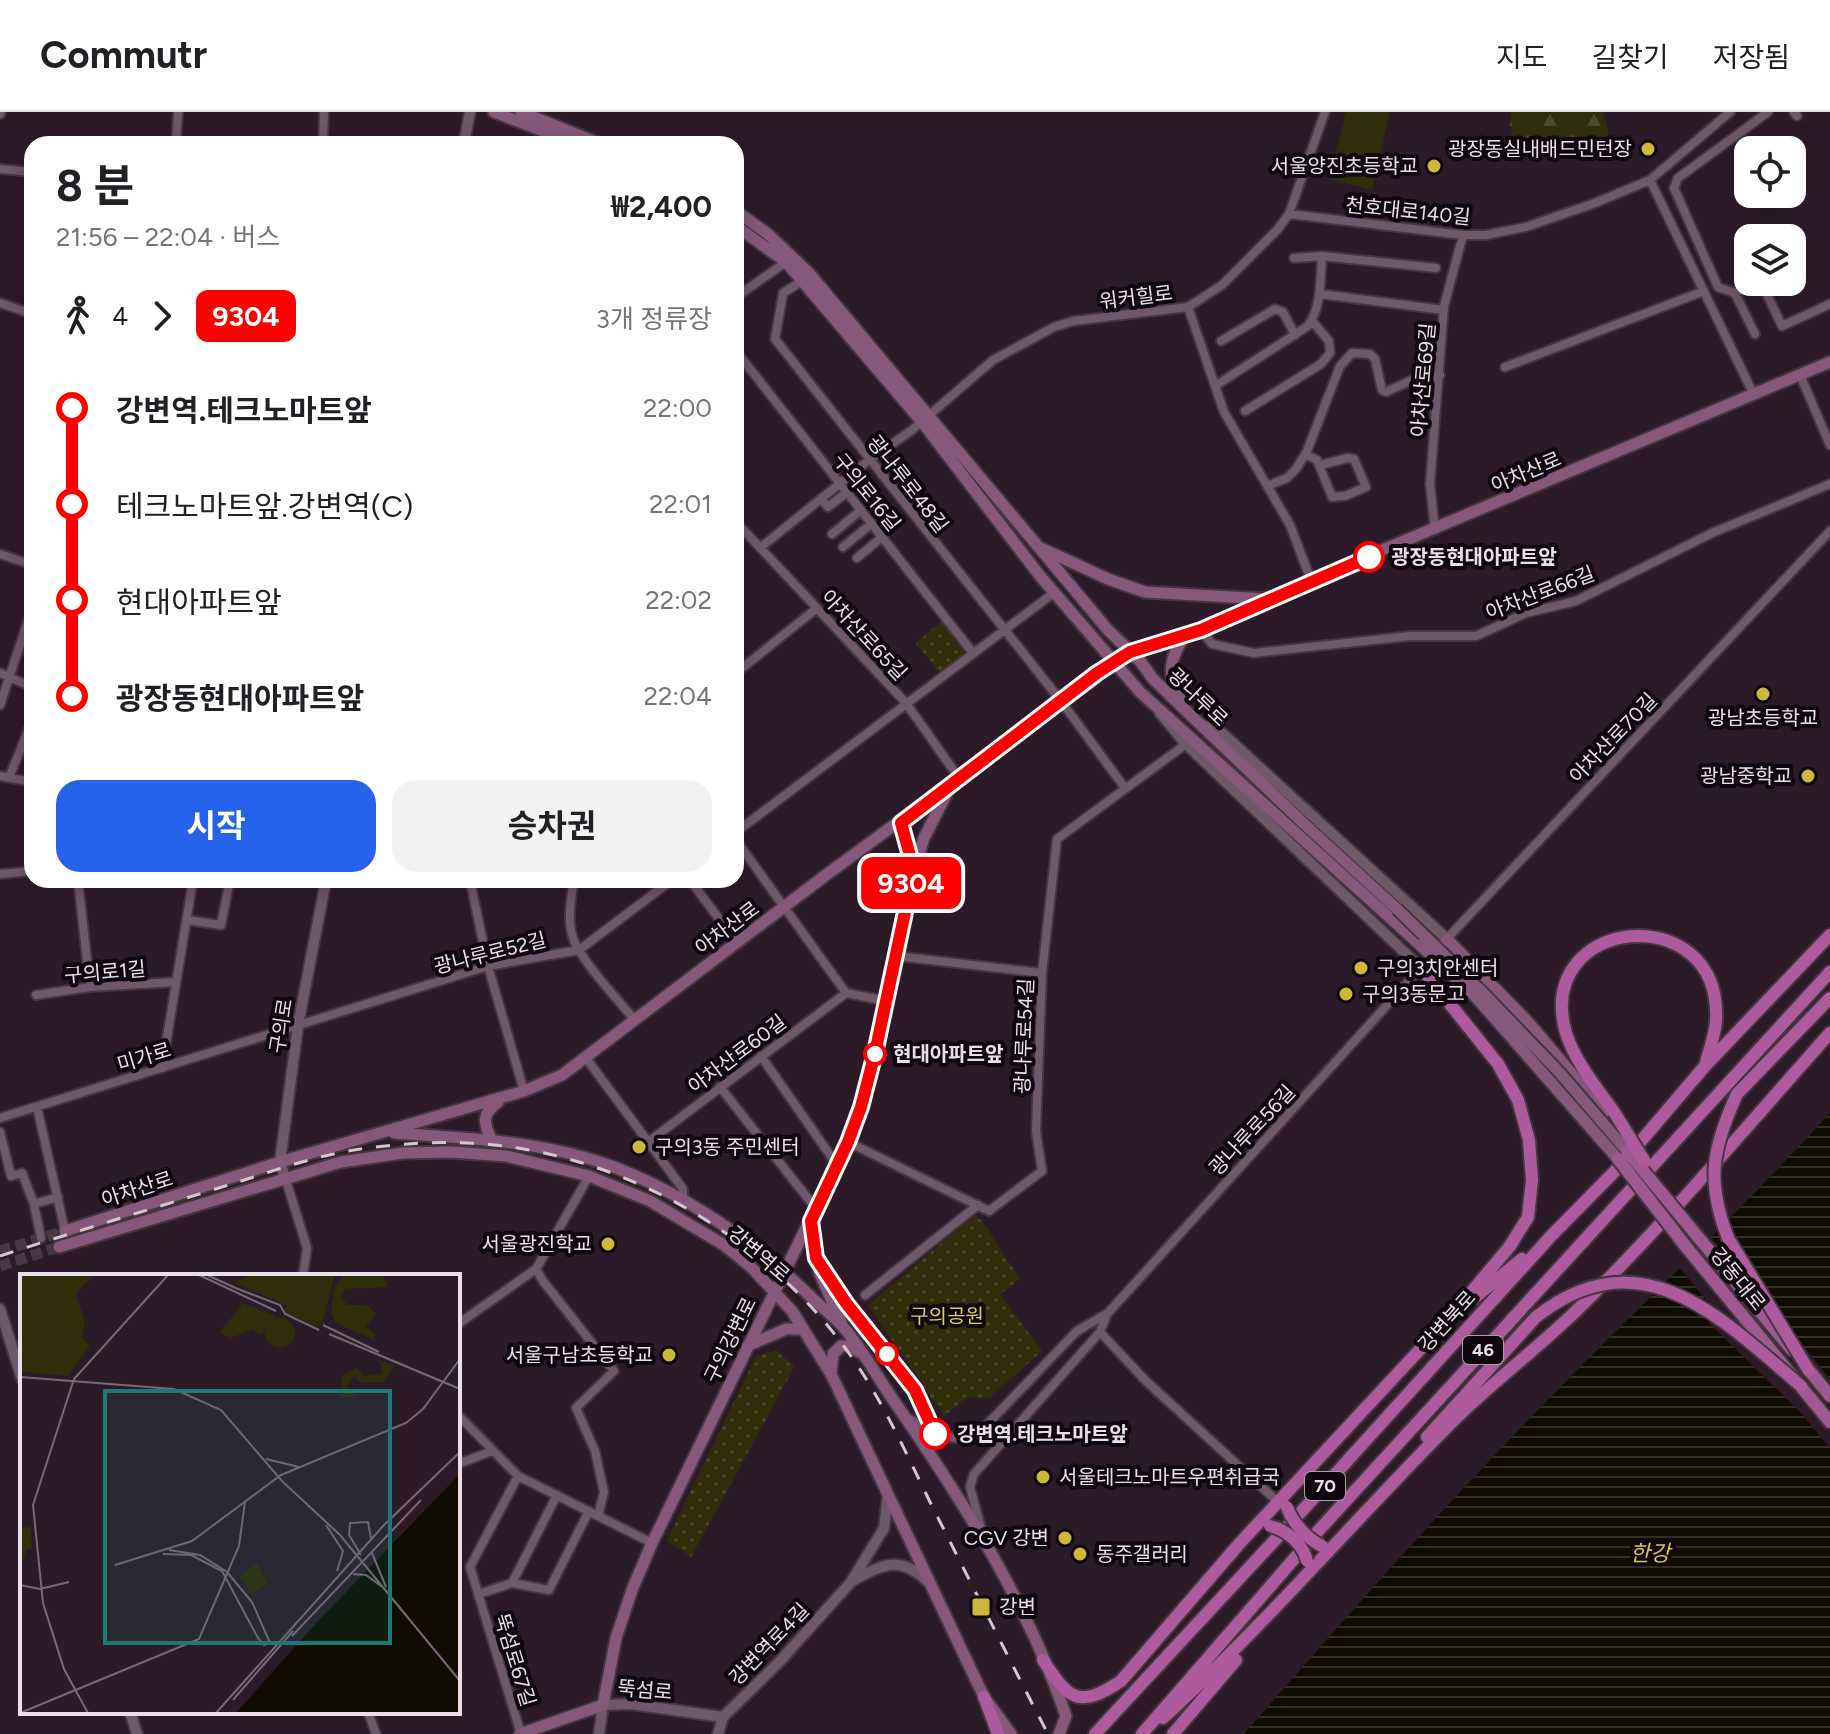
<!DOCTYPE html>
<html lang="ko">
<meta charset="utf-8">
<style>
body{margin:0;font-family:Figtree,"Noto Sans KR",sans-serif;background:#f2f2f2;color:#202124;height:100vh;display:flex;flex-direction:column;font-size:30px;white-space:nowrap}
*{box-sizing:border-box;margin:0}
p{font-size:26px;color:#757577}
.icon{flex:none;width:44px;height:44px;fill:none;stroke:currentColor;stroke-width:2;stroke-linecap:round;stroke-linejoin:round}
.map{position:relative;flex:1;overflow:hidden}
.drawer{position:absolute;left:24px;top:24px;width:720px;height:752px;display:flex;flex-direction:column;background:#fff;border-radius:24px;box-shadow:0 4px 20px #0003}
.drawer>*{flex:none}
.badge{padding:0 16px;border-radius:12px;font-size:28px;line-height:52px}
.tools{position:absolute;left:1734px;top:24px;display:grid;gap:16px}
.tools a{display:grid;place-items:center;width:72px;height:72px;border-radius:16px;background:#fff;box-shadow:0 4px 20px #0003;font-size:40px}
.map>.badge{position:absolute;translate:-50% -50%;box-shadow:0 0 0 4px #fff}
.legs{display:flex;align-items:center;gap:12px;height:88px;padding:0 32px;font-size:26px}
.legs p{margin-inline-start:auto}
.headline{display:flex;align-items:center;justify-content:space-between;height:136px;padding:0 32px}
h1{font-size:44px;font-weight:700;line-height:60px}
.button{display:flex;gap:16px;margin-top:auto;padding:16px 32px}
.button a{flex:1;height:92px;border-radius:24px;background:#2563eb;color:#fff;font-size:32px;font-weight:700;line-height:92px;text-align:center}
.button a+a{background:#f2f2f2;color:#202124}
ul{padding:0 32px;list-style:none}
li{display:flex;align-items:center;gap:28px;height:96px;font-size:30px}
li i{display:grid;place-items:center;width:12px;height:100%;margin:0 10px;background:currentColor}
li i::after{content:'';width:20px;height:20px;margin:-10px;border:6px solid;border-radius:50%;background:#fff}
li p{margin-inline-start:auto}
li:first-child i{background:linear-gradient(#0000 50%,currentColor 0)}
li:last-child i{background:linear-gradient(currentColor 50%,#0000 0)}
header{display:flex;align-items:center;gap:48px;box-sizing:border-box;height:112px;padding:0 40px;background:#fff;border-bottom:2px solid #e0e0e0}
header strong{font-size:38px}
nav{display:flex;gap:44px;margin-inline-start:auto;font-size:28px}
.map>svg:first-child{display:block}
.grass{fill:#312c09}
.forest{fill:url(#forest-firs)}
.park{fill:url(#park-dots)}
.water{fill:url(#water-rules)}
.pier{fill:#2d1a29}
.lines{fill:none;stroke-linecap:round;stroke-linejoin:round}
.secondary-tunnel{stroke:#4a3746;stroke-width:11;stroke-dasharray:11 5.5;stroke-linecap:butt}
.minor-casing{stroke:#443540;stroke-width:12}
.tertiary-casing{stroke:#443540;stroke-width:14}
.secondary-casing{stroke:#443540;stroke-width:15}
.primary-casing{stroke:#443540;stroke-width:16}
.trunk-casing{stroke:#443540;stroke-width:16}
.minor{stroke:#6f5869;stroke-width:8}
.tertiary{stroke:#6f5869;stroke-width:10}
.secondary{stroke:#86597c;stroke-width:11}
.primary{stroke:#9e5a90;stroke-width:12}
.trunk{stroke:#ae5b9d;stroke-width:12}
.rail{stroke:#d5c7d2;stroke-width:3;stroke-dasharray:14 14;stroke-linecap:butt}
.secondary-bridge-casing{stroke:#443540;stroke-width:15;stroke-linecap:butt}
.primary-bridge-casing{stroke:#443540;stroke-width:16;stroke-linecap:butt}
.trunk-bridge-casing{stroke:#443540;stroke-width:16;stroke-linecap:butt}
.secondary-bridge{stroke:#86597c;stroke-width:11}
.primary-bridge{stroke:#9e5a90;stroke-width:12}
.trunk-bridge{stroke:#ae5b9d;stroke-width:12}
.line-1-casing{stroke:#fff;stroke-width:18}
.line-1{stroke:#f00;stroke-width:12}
.poi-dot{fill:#cbba39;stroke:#10080e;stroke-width:3}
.stop-1-dot{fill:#fff;stroke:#f00;stroke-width:4}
.labels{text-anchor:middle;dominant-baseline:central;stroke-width:8;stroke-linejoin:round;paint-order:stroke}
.shield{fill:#10080e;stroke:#a99ea7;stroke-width:2}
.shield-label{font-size:18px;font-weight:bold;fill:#ebdee8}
.poi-label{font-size:20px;fill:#ebdee8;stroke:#10080e;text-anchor:end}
.street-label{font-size:20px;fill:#ebdee8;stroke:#10080e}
.stop-label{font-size:20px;font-weight:bold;fill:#ebdee8;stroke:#10080e;text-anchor:start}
.park-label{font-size:20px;fill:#dacb63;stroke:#10080e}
.water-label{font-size:22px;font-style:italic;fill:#d2c35a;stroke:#10080e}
.inset-road{fill:none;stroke:#796875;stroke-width:2}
.view{fill:#1a7b74;fill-opacity:0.15;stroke:#1a7b74;stroke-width:4}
.inset-edge{fill:none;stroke:#ebdee8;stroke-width:4}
</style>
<header>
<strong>Commutr</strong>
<nav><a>지도</a><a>길찾기</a><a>저장됨</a></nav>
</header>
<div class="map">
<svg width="1830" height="1622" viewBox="0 0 1830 1622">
<defs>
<pattern id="forest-firs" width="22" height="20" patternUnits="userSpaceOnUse" patternTransform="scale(2)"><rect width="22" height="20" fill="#312c09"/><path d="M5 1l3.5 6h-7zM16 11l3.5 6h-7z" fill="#4f4a2d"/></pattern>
<pattern id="park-dots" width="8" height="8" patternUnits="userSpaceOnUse" patternTransform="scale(2)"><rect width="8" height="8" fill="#312c09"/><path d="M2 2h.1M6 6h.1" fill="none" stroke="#4f4a2d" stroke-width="1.8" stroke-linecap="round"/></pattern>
<pattern id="water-rules" width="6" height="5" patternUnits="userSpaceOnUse" patternTransform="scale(2)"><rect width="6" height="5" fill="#100c00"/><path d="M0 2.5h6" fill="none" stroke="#332f25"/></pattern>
</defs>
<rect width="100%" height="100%" fill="#2d1a29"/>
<path class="grass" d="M1346 0H1390L1372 78 1329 67Z"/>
<path class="forest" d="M1511 0H1603L1610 28 1584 39 1534 22 1526 40H1516L1510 13Z"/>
<path class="park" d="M945 506 973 541 942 564 916 531Z
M975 1103 982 1109 1020 1167 1000 1182 1042 1239 989 1286 969 1285 944 1304 868 1193Z
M777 1238 795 1254 691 1445 667 1429 756 1244Z"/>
<path class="water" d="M1830 1001V1622H1244C1341 1511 1438 1400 1541 1295 1637 1196 1737 1103 1830 1001Z"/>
<path class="pier" d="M1709 1123 1745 1165 1734 1127 1802 1232 1830 1267V1336L1801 1301 1710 1212V1208L1694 1195 1654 1178 1663 1169 1681 1176 1712 1195 1678 1154Z"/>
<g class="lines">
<path class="secondary-tunnel" d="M0 1139 65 1119
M0 1154 59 1135"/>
<defs>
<path id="minor" d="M1794 0 1797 4
M0 2 1 0
M176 32 178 0
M323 32 324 0
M0 57 32 60
M1650 68 1754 283
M1289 102 1463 123H1486L1526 115 1595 91 1650 68 1730 0
M1294 146 1322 144
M802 169 783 181 775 227 1061 589 1125 676
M1759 170 1735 181 1718 175 1674 76 1678 66 1768 0
M1761 170 1782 214 1830 192
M1735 181 1755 222
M1320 182 1444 198
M736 185 786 150
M0 191 32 202
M1188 195 1224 300 1290 413 1311 468
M1221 229 1275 197 1283 200 1295 223
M736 239 973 541
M1505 255 1704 179
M1800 263 1830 333
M1215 274 1308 214C1322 193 1320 169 1322 144L1436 156
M1245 299 1321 252 1330 241 1329 229 1312 209
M1305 342 1317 348 1332 385 1345 384 1366 375 1354 347 1348 346 1320 353
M1267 374 1287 366 1296 357 1307 339 1340 254 1352 241 1370 242 1375 247 1382 278 1386 280 1416 266 1440 263
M821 387 828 395 846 381
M736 410 906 591 959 666
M1435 418 1430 372 1444 194 1463 123
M832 422 860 399
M843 435 871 412
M760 436 869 348 912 318 993 248 1054 215 1073 209 1188 195 1222 173 1277 118 1289 102 1325 0
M0 442 32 453
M857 446 882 425
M1201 518 1212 532 1254 541 1410 524H1476L1526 501 1576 489 1712 421 1830 372
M0 561 32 575
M736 561 817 496
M0 593 32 497
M0 664 32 670
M9 666 32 609
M736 720 1055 480
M736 728 846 881 886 889
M0 762 32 759
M78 768 90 875
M470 768 488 854 524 979
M574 768C571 785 567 809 573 826 582 850 617 887 635 908
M690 768 737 831
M187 808 221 813 230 768
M896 844 1042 861
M36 883 90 875 176 870
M761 944 837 1053
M586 946 683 1077V1088
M162 956 193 768
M720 975 817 1098
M37 995 65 1119
M0 1006 488 854 579 838 672 768
M0 1020 11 1064 22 1061 34 1092 41 1126
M648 1030 846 881
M848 1030 989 1099 1042 1059 1036 1019 1042 861 1057 727 1186 632
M285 1065 307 1136 303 1164
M34 1092 58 1085
M536 1157 543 1169 614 1259 576 1296 595 1339 604 1380 598 1404
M865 1183 978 1093
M458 1212 536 1157 589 1064
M1100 1220 1146 1269 1278 1390
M458 1303 518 1364 652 1431
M906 1305C932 1318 943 1329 974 1326L1077 1219 1108 1201 1456 817 1830 419
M458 1352 492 1339
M518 1364 470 1455 521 1622
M981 1416 970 1375 974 1362 1100 1220 1107 1202
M512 1471 557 1383
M479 1482 512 1471 549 1478 589 1399
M368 1600 376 1622"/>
<path id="tertiary" d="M464 32 470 0
M1160 601 1186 632 1422 857
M1202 613 1222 621 1447 827
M285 1065 280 1050 298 913 326 768
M0 1197 22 1267
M852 1469C882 1453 900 1442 927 1469
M130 1600 137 1622
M599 1622 603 1593 631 1592 723 1605
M718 1622 723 1605 781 1548 851 1470 884 1416 888 1382"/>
<path id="secondary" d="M494 0 576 32
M521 0 601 32
M736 99 768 122 809 161 1108 518 1140 549 1153 567 1301 709 1397 797
M736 114 786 150 922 310 1040 464 1140 580 1420 833
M1041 436 1108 467 1145 480 1266 487
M1180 585C1165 559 1171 548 1184 523
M901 711 913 756
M1447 827 1529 911 1612 1009
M394 1021C469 1027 542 1028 614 1055 688 1084 753 1129 810 1184 821 1195 835 1205 845 1217 864 1240 879 1268 896 1292 963 1389 1028 1492 1066 1604L1059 1622
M491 1027C483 1010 482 1002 498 990
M811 1112 819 1160 841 1209
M65 1119 280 1050 524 979 562 963 826 763 1130 540 1201 518 1311 468 1830 250
M59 1135 341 1050 403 1041 451 1040 506 1044 589 1064 650 1089 724 1133 751 1155 792 1199 831 1262 984 1585 1011 1622
M747 1234 786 1217H803
M831 1261 833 1242 841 1234H850L859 1240
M520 1622 603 1593 616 1526 632 1478 652 1431 848 1030 861 995 875 941 914 758 924 726 950 675"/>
<path id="primary" d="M1698 1125 1792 1238
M1687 1136 1830 1310
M1804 1252 1830 1284"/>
<path id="trunk" d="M1737 982 1830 886
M1614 1000C1597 976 1575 950 1566 921 1532 803 1723 785 1716 909 1715 923 1709 938 1706 951
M1474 1186 1522 1147
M1427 1325 1536 1205
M1043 1548C1069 1588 1079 1597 1121 1569L1239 1432 1452 1203 1510 1134 1528 1105 1532 1068 1529 1028 1518 988 1498 952 1422 857
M984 1585 998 1622
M1163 1606C1263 1515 1351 1412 1446 1316 1487 1274 1535 1239 1577 1198 1666 1111 1747 1014 1830 921
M1095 1622 1300 1401 1552 1123 1618 1056 1705 954 1830 823
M1142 1622 1320 1417 1830 860
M1173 1622 1236 1548"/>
</defs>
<use href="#minor" class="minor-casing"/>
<use href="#tertiary" class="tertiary-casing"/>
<use href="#secondary" class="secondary-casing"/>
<use href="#primary" class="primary-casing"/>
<use href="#trunk" class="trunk-casing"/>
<use href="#minor" class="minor"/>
<use href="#tertiary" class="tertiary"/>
<use href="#secondary" class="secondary"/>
<use href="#primary" class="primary"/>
<use href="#trunk" class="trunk"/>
<path class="rail" d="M0 1144C74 1120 148 1098 222 1075 265 1062 310 1045 354 1038 407 1030 465 1027 518 1036 646 1056 773 1135 848 1240 881 1285 905 1339 930 1390 969 1467 1008 1545 1048 1622"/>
<defs>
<path id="secondary-bridge" d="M1397 797 1483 881 1560 961 1627 1039
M1420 833 1475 884 1618 1047"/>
<path id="primary-bridge" d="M1627 1039 1698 1125
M1618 1047 1687 1136"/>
<path id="trunk-bridge" d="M1737 982C1712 1037 1706 1069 1728 1126L1809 1259
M1614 1000 1645 1050
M1536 1205C1641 1122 1721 1206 1801 1274
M1287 1395C1292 1410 1307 1427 1322 1434
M1270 1414C1287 1418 1303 1432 1307 1449"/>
</defs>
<use href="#secondary-bridge" class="secondary-bridge-casing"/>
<use href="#primary-bridge" class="primary-bridge-casing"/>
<use href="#trunk-bridge" class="trunk-bridge-casing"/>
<use href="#secondary-bridge" class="secondary-bridge"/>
<use href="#primary-bridge" class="primary-bridge"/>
<use href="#trunk-bridge" class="trunk-bridge"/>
</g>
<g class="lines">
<defs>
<path id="line-1" d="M935 1322 915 1278 846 1191 816 1146 811 1109 848 1030 861 995 875 941 914 758 901 711 1097 561 1130 540 1201 518 1369 445"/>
</defs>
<use href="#line-1" class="line-1-casing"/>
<use href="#line-1" class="line-1"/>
</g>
<g class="poi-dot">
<circle cx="1648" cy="37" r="8"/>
<circle cx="1434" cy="54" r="8"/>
<circle cx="1763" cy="582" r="8"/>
<circle cx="1808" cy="664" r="8"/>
<circle cx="1361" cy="856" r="8"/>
<circle cx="1346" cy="882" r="8"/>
<circle cx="639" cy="1035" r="8"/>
<circle cx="608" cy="1132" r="8"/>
<circle cx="669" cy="1243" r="8"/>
<circle cx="1043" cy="1365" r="8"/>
<circle cx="1065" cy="1426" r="8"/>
<circle cx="1080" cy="1442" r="8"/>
<rect x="971" y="1485" width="20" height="20" rx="4"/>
</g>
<g class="stop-1-dot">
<circle cx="1369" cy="445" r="14"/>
<circle cx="875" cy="942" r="10"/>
<circle cx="887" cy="1242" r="10"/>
<circle cx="935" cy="1322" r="14"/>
</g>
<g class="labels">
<g class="shield">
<rect x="1463" y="1224" width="40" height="28" rx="6"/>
<rect x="1305" y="1360" width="40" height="28" rx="6"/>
</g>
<g class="shield-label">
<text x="1483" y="1238">46</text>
<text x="1325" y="1374">70</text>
</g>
<g class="poi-label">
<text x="1632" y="37">광장동실내배드민턴장</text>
<text x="1418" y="54">서울양진초등학교</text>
<text x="1763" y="606" text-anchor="middle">광남초등학교</text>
<text x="1792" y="664">광남중학교</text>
<text x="1377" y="856" text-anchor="start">구의3치안센터</text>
<text x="1362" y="882" text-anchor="start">구의3동문고</text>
<text x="655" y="1035" text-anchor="start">구의3동 주민센터</text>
<text x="592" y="1132">서울광진학교</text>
<text x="653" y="1243">서울구남초등학교</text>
<text x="1059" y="1365" text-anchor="start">서울테크노마트우편취급국</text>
<text x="1049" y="1426">CGV 강변</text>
<text x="1096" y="1442" text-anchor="start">동주갤러리</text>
<text x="999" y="1495" text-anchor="start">강변</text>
</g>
<g class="street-label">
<text transform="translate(1408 99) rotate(6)">천호대로140길</text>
<text transform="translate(1136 185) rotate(-7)">워커힐로</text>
<text transform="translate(1423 268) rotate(-85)">아차산로69길</text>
<text transform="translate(1526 360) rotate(-23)">아차산로</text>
<text transform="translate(908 372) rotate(52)">광나루로48길</text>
<text transform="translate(867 380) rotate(51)">구의로16길</text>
<text transform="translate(1540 481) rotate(-21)">아차산로66길</text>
<text transform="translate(864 523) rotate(47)">아차산로65길</text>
<text transform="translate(1198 585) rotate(44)">광나루로</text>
<text transform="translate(1613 626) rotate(-46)">아차산로70길</text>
<text transform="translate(727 816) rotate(-37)">아차산로</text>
<text transform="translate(490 841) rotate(-14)">광나루로52길</text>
<text transform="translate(105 860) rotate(-5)">구의로1길</text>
<text transform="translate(281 914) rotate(-81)">구의로</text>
<text transform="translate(1024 924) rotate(-88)">광나루로54길</text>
<text transform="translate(737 942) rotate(-37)">아차산로60길</text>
<text transform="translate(144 945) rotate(-17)">미가로</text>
<text transform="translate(1252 1018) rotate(-47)">광나루로56길</text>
<text transform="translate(137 1077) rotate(-18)">아차산로</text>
<text transform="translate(759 1142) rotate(41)">강변역로</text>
<text transform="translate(1738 1167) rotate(51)">강동대로</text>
<text transform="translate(1447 1209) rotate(-48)">강변북로</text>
<text transform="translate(730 1228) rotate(-64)">구의강변로</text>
<text transform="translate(769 1532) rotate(-46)">강변역로4길</text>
<text transform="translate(515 1548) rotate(73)">뚝섬로67길</text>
<text transform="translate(645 1578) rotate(5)">뚝섬로</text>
</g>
<g class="stop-label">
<text x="1391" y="445">광장동현대아파트앞</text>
<text x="893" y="942">현대아파트앞</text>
<text x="957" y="1322">강변역.테크노마트앞</text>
</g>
<g class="park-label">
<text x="947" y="1204">구의공원</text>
</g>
<g class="water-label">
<text x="1650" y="1441">한강</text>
</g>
</g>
<g transform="translate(20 1162)">
<rect width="440" height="440" fill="#2d1a29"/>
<path d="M245 59a15 15 0 1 1 30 0a15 15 0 1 1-30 0Z" fill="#312c09"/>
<path d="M362 1 368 13 326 15 321 22 327 31H347L356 40 345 53 355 59 353 70 352 65 316 49 311 38 315 11 324 2ZM353 84 374 92 363 108 341 109 334 102 327 112 336 122 321 124 322 102 336 94 344 102 362 100 361 89Z" fill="#312c09"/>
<path d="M0 1H74L56 19 65 49 62 63 70 72 48 102 0 98ZM228 1H315L302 50 296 52 265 39V33L273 34 214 9ZM223 29 256 42 241 61 232 55 211 64 200 58ZM237 289 247 310 232 320 220 303Z" fill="#312c09"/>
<path d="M11 252 12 275H7L3 287 0 255Z" fill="#312c09"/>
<path d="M440 200V439H216L300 345Z" fill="#100c00"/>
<path class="inset-road" d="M179 1 256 37M187 1 218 15M218 15 260 31 265 40 299 56M303 51 359 78M309 60 440 115M0 103 154 115 201 136 262 207 320 261 440 407M246 185 279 193M306 251 323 277 317 297M352 279 366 313M143 280 171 281 202 297 238 364 244 371 250 369 232 328 207 298 180 281 149 276M341 281 329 261 330 249 348 248 351 264M95 291 172 267 261 201 386 149 403 135 440 85M333 300 346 301 365 315M0 311 20 315 49 308M272 362 401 226M213 426 273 357M0 439 179 365 219 272 225 228M68 439 44 395 23 329 13 231 54 105 148 1M196 439 364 251 440 178"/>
<path class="view" d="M85 117H370V369H85Z"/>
<rect width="440" height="440" class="inset-edge"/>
</g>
</svg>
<div class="tools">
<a><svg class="icon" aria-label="locate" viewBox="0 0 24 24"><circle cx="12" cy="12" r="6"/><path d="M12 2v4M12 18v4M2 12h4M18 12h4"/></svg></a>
<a><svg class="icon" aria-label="layers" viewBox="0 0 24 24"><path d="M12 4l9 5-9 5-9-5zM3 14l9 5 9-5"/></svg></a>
</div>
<b class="badge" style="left:911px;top:771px;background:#f00;color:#fff">9304</b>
<section class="drawer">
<div class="headline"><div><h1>8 분</h1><p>21:56 – 22:04 · 버스</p></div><b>₩2,400</b></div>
<div class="legs"><svg class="icon" aria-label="walk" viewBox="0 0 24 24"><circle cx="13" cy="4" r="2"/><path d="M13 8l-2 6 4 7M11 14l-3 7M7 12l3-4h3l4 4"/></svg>4<svg class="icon" aria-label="forward" viewBox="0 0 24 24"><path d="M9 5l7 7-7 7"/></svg><b class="badge" style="background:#f00;color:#fff">9304</b><p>3개 정류장</p></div>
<ul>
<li><i style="color:#f00"></i><b>강변역.테크노마트앞</b><p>22:00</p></li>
<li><i style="color:#f00"></i><span>테크노마트앞.강변역(C)</span><p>22:01</p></li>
<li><i style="color:#f00"></i><span>현대아파트앞</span><p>22:02</p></li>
<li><i style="color:#f00"></i><b>광장동현대아파트앞</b><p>22:04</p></li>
</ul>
<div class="button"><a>시작</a><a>승차권</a></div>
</section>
</div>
